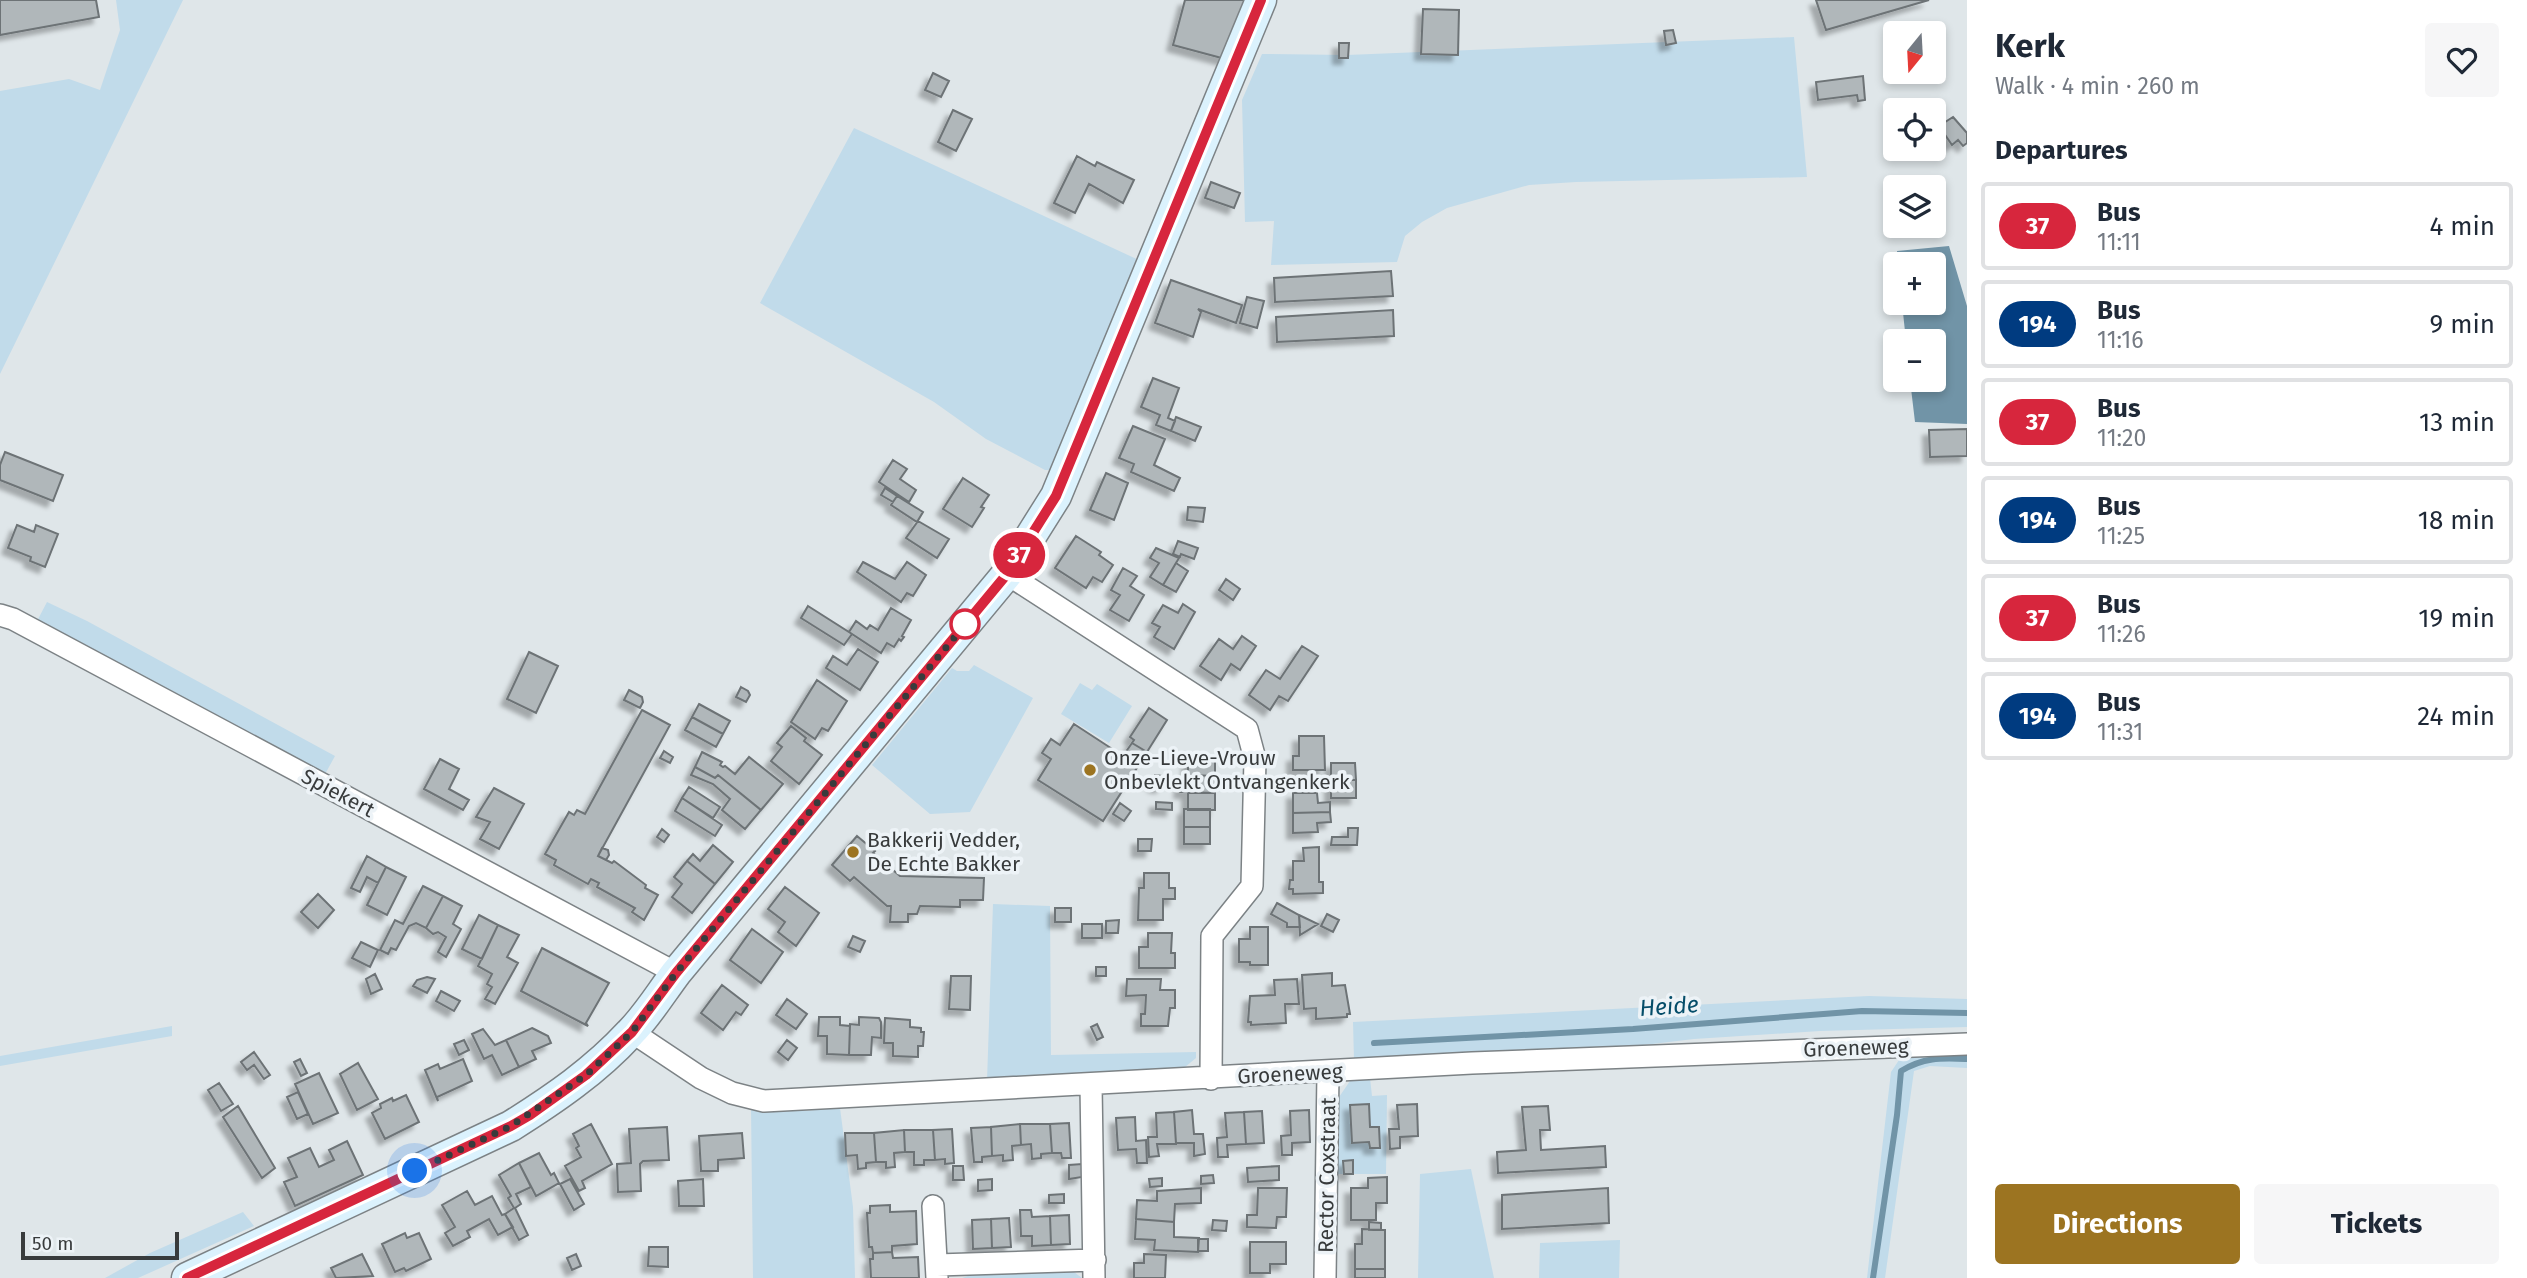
<!DOCTYPE html>
<meta charset="utf-8">
<style>
body{margin:0;font-family:"Fira Sans",sans-serif;background:#f6f6f7;color:#1f2937;height:100vh;display:flex;flex-direction:column;font-size:26px;white-space:nowrap}
*{box-sizing:border-box;margin:0}
p{font-size:23px;color:#747a83}
.icon{flex:none;width:38px;height:38px;fill:none;stroke:currentColor;stroke-width:2;stroke-linecap:round;stroke-linejoin:round}
.map{position:relative;flex:1;overflow:hidden}
.drawer{display:flex;flex-direction:column;background:#fff;width:560px}
.drawer>*{flex:none}
.badge{padding:0 14px;border-radius:23px;font-size:24px;line-height:46px}
.needle{width:46px;rotate:198deg}
.controls{position:absolute;left:1883px;top:21px;display:grid;gap:14px}
.controls a{display:grid;place-items:center;width:63px;height:63px;border-radius:7px;background:#fff;box-shadow:0 4px 10px #0003;font-size:35px}
.scale{position:absolute;left:21px;bottom:18px;width:158px;box-sizing:border-box;padding-left:7px;border:4px solid #383b3c;border-top:0;font-size:19px;line-height:24px;white-space:nowrap;color:#383b3c;-webkit-text-stroke:5px #edf3f7;paint-order:stroke}
.you{position:absolute;width:35px;height:35px;margin:-18px;border:5px solid #fff;border-radius:50%;background:#1a73e8;box-shadow:0 0 0 10px #1a73e833}
.map>.badge{position:absolute;translate:-50% -50%;box-shadow:0 0 0 4px #fff}
h2{padding:0 28px;font-size:26px;line-height:63px}
.round{display:grid;place-items:center;flex:none;width:74px;height:74px;border-radius:7px;background:#f6f6f7}
.summary{display:flex;align-items:center;justify-content:space-between;height:119px;padding:0 28px}
h1{font-size:33px;font-weight:700;line-height:52px}
.cta{display:flex;gap:14px;margin-top:auto;padding:14px 28px}
.cta a{flex:1;height:80px;border-radius:7px;background:#9c7421;color:#fff;font-size:28px;font-weight:700;line-height:80px;text-align:center}
.cta a+a{background:#f6f6f7;color:#1f2937}
ul{padding:0;list-style:none}
li{display:flex;align-items:center;gap:21px;height:88px;margin:0 14px 10px;padding:0 14px;border:4px solid #e0e1e3;border-radius:7px}
li div{flex:1}
li b{display:block;font-size:26px}
li em{font-style:normal}
li .badge{min-width:77px;font-weight:700;text-align:center}
main{display:flex;flex:1;min-height:0}
.map>svg:first-child{display:block}
.green{fill:#c1dbea}
.water{fill:#7194a7}
.lines{fill:none;stroke-linecap:round;stroke-linejoin:round}
.stream{stroke:#7194a7;stroke-width:6}
.building{fill:#b0b7ba;stroke:#6d7376;stroke-width:2;filter:url(#shadow)}
.street-casing{stroke:#7c8285;stroke-width:24}
.secondary-casing{stroke:#7c8285;stroke-width:33}
.street{stroke:#fff;stroke-width:21}
.secondary{stroke:#dbf2fd;stroke-width:30}
.line-casing{stroke:#fff;stroke-width:16}
.line{stroke:#d7263d;stroke-width:10}
.walk{stroke:#383b3c;stroke-width:7;stroke-dasharray:0 12.6}
.stop-dot{fill:#fff;stroke:#d7263d;stroke-width:3.5}
.poi-dot{fill:#9c7421;stroke:#edf3f7;stroke-width:2.5}
.labels{text-anchor:middle;dominant-baseline:central;stroke-width:7;stroke-linejoin:round;paint-order:stroke}
.poi-label{font-size:21px;fill:#383b3c;stroke:#edf3f7;text-anchor:start}
.street-label{font-size:21px;fill:#383b3c;stroke:#edf3f7}
.water-label{font-size:23px;font-style:italic;fill:#054d69;stroke:#edf3f7}
</style>
<main>
<div class="map">
<svg width="1967" height="1278" viewBox="0 0 1967 1278">
<defs>
<filter id="shadow"><feDropShadow dx="-6" dy="6" stdDeviation="2" flood-color="#0004"/></filter>
</defs>
<rect width="100%" height="100%" fill="#dfe6e9"/>
<path class="green" d="M116 0H183L0 374V91L69 79 100 90 120 30Z
M1794 37 1807 177 1576 182 1529 185 1447 208 1422 222 1405 236 1397 262 1271 265 1274 221 1245 222 1242 100 1262 54 1347 55Z
M854 128 1143 262 1051 470H1045L986 439 934 402 760 303Z
M47 602 87 621 335 756 324 776 36 623Z
M974 665 1033 698 970 812 930 814 872 765 952 668 957 671H969Z
M1080 683 1092 690 1097 684 1132 706 1109 743 1061 714Z
M993 904 1050 906 1051 1055 1196 1052V1058L1179 1072 987 1081Z
M1869 996 1967 999V1027L1820 1031 1694 1039 1627 1047 1354 1060 1353 1022Z
M172 1026V1036L0 1066V1056Z
M1913 1051H1967V1068L1930 1066 1914 1071 1885 1278H1867L1891 1072 1901 1057Z
M1370 1078 1372 1096 1387 1095 1386 1174H1336L1337 1100 1350 1081Z
M751 1107 803 1111 840 1108 853 1207 855 1278H753Z
M1471 1169 1494 1278H1418L1420 1174Z
M243 1212 254 1226 138 1278H105L150 1253Z
M1620 1240 1619 1278H1539L1540 1243Z
M1070 1269 1082 1278H962L974 1274Z"/>
<path class="water" d="M1949 246 1967 306V424L1915 422 1910 380H1934V341H1906L1902 303H1934V264H1898L1897 251Z"/>
<g class="lines">
<path class="stream" d="M1374 1043 1633 1029 1862 1011 1967 1013
M1873 1278 1897 1115 1901 1071C1924 1057 1941 1058 1967 1059"/>
</g>
<path class="building" d="M0 0H96L99 17 0 35Z
M1185 0H1245L1229 60 1173 45Z
M1816 0H1929L1826 30Z
M1423 9 1459 10 1458 55 1421 54Z
M1673 30 1676 43 1666 45 1664 31Z
M1339 43H1349L1348 58H1339Z
M933 73 949 81 941 97 925 90Z
M1863 76 1865 100 1858 101 1857 95 1818 100 1816 82Z
M953 110 972 119 956 151 938 142Z
M1953 117 1967 133V143L1963 146 1958 140 1952 145 1939 126Z
M1077 156 1095 166 1097 162 1134 180 1123 203 1089 184 1075 213 1054 203Z
M1211 182 1240 193 1234 208 1205 198Z
M1391 271 1393 296 1275 302 1274 278Z
M1171 280 1242 305 1236 323 1198 309 1201 312 1193 337 1155 323Z
M1247 297 1264 301 1257 328 1240 323Z
M1393 310 1394 336 1277 342 1276 317Z
M1153 378 1179 388 1168 418 1175 421 1171 431 1156 425 1160 415 1141 407Z
M1176 417 1201 427 1195 441 1171 431Z
M1133 426 1165 439 1154 465 1180 478 1174 491 1131 472 1134 464 1119 458Z
M1967 429V456L1930 457 1929 430Z
M5 452 63 475 53 501 0 480V465Z
M893 460 907 469 900 479 916 490 909 502 879 482Z
M1106 473 1128 483 1114 520 1090 510Z
M963 478 989 495 981 507 984 508 972 527 943 509Z
M885 488 897 496 893 502 881 495Z
M897 496 923 512 917 522 891 505Z
M1188 507 1205 508 1203 522 1187 520Z
M918 521 949 539 937 558 906 538Z
M17 525 34 532 36 525 58 534 45 567 30 561 31 557 8 548Z
M1076 536 1101 552 1099 555 1113 565 1102 582 1093 577 1086 588 1055 568Z
M1178 541 1198 548 1194 559 1181 554 1180 557 1173 554Z
M1156 548 1179 558 1163 585 1150 577 1159 563 1150 558Z
M863 562 895 579 907 562 926 575 913 596 907 593 901 602 857 572Z
M1176 563 1188 571 1176 592 1163 585Z
M1123 568 1137 576 1130 586 1144 595 1129 621 1110 610 1120 595 1111 590Z
M1226 579 1240 589 1233 600 1219 590Z
M1183 604 1195 612 1174 649 1154 637 1160 627 1152 623 1163 605 1178 613Z
M808 606 852 634 844 645 801 618Z
M891 608 911 620 902 636 904 637 901 641 899 639 894 647 887 643 881 653 849 632 856 621 867 629 870 625 878 630Z
M1242 636 1256 646 1240 670 1231 664 1221 680 1200 666 1219 639 1233 649Z
M1302 646 1318 656 1288 701 1279 696 1270 710 1249 695 1266 670 1280 679Z
M858 649 878 662 860 690 826 668 833 656 847 665Z
M529 652 558 666 536 713 507 699Z
M817 680 847 701 828 731 822 728 815 739 791 722Z
M741 687 748 691 750 695 746 702 736 697Z
M629 690 642 697 643 702 640 708 624 700Z
M699 704 730 721 723 734 692 717Z
M1149 708 1167 720 1147 752 1132 743 1134 740 1130 737Z
M642 710 670 725 598 856 612 863 614 861 646 885 645 888 658 895 644 920 632 912 635 908 597 887 599 883 591 879 588 884 554 865 556 860 545 854 569 812 574 815 577 810 585 814Z
M692 717 723 734 716 747 685 730Z
M1074 724 1123 756 1132 743 1147 752 1103 821 1038 780 1051 759 1042 753 1051 739 1060 745Z
M791 726 806 738 804 741 822 755 799 784 771 761 782 747 777 743Z
M1299 736H1324L1325 770H1293V756H1299Z
M664 751 673 757 670 763 660 758Z
M702 752 722 762 720 765 723 767 725 766 735 774 749 757 783 784 761 810 718 775 715 778 695 767Z
M1188 758H1215V776L1188 775Z
M440 759 459 769 449 789 469 800 463 810 424 789Z
M1331 763H1355L1356 780H1331Z
M695 767 715 778 718 775 761 810 745 829 722 810 730 799 713 784 691 775Z
M1155 775 1163 776 1162 787 1154 786Z
M1188 775 1215 776V793L1180 792 1181 784H1188Z
M1331 780H1356V798H1331Z
M689 787 720 807 713 818 682 798Z
M494 788 524 804 499 849 480 839 490 822 476 817Z
M1188 793H1215V810H1188Z
M1293 793H1317L1318 803 1330 802V812L1293 813Z
M682 798 722 825 715 836 675 811Z
M1156 802 1172 803V810L1156 809Z
M1120 803 1131 811 1124 821 1113 814Z
M1184 809H1210V827H1184Z
M1330 812 1331 822 1317 823 1318 832 1293 833V813Z
M1184 827H1210V844H1184Z
M1348 828H1358L1357 845H1331L1332 837H1348Z
M662 829 669 835 664 842 657 837Z
M857 836 875 851 873 853 900 876 984 878 983 900H960V907L920 906 917 914H908V922H890L891 906H887L854 877 850 881 832 865Z
M1138 839H1152L1151 851H1138Z
M713 845 733 862 715 884 687 861 693 854 700 861Z
M1319 847V882H1323V893L1293 894V889H1289L1290 880H1293V861H1304L1303 848Z
M602 848 608 850 609 855 606 860 598 856Z
M367 856 386 867 378 883 367 877 360 892 351 888Z
M687 861 715 884 692 913 672 897 682 884 674 877Z
M386 867 406 877 387 915 367 905Z
M1144 873H1169V888H1175V899H1163V920H1138L1139 888H1144Z
M423 886 443 896 426 928 416 923 409 926 396 950 391 948 388 954 380 950 395 920 403 924Z
M785 887 819 913 796 946 778 932 785 922 768 909Z
M318 894 334 910 318 928 301 912Z
M443 896 462 906 453 924 461 929 446 957 438 952 446 937 438 932 433 934 426 928Z
M1277 903 1299 915 1300 927H1287V923L1271 914Z
M1055 908H1071V922H1055Z
M1327 914 1339 920 1333 932 1321 926Z
M479 915 498 925 482 959 462 949Z
M1299 915 1318 924 1300 935Z
M1119 920 1118 933H1106V921Z
M1082 924H1102V938H1082Z
M498 925 519 935 507 957 518 963 495 1004 485 999 492 987 487 984 492 974 478 966Z
M1250 927H1268V965H1250V962H1239V939H1250Z
M752 929 783 952 761 983 730 960Z
M1148 933H1172L1171 953H1175V968H1139V947H1148Z
M853 936 865 941 860 952 848 947Z
M361 942 378 950 370 967 352 958Z
M542 948 609 983 586 1023 588 1026 521 991Z
M1096 967H1106V976H1096Z
M1332 973V986L1345 985 1350 1014H1347V1017L1316 1019V1008L1304 1009 1302 975Z
M375 974 382 989 371 994 366 979Z
M951 976H971L970 1010 949 1009Z
M427 977 435 979 427 993 413 986 417 980Z
M1127 979H1161L1160 990H1175V1008H1170L1168 1026H1141V1014H1145L1146 995 1126 996Z
M1297 979 1299 1004H1285L1286 1023 1251 1025V1022H1248L1250 996 1275 995 1274 980Z
M722 985 748 1005 741 1015 736 1012 723 1030 701 1013Z
M441 991 460 1001 454 1011 436 1001Z
M787 999 807 1014 796 1029 776 1015Z
M819 1017H840V1025L850 1026 849 1055 827 1054V1036H818Z
M859 1017 879 1018 881 1022V1038L872 1037 871 1055H849L850 1024 859 1025Z
M885 1018 910 1020V1027L921 1028V1032H924L923 1046H918V1057L893 1056V1043H884Z
M1097 1024 1103 1037 1097 1040 1091 1027Z
M532 1028 548 1036 551 1043 532 1051 536 1059 519 1067 506 1040Z
M483 1029 495 1045 506 1040 519 1067 502 1075 492 1055 484 1059 472 1034Z
M464 1040 469 1050 459 1055 454 1044Z
M787 1040 797 1048 788 1060 778 1052Z
M254 1052 270 1075 264 1079 254 1065 247 1070 241 1062Z
M300 1059 307 1073 301 1076 294 1062Z
M463 1059 472 1081 437 1097 438 1101 425 1070 438 1064 440 1069Z
M358 1063 378 1099 357 1110 340 1074Z
M319 1073 338 1113 313 1124 295 1084Z
M219 1083 233 1104 221 1111 208 1090Z
M298 1092 308 1114 297 1119 287 1097Z
M406 1095 419 1122 385 1139 372 1113 381 1108 380 1104 392 1098 393 1101Z
M1369 1104 1370 1127H1379L1380 1148H1370L1369 1142 1352 1143 1350 1105Z
M1417 1104 1418 1136 1400 1137V1148L1390 1149 1389 1129H1399L1397 1105Z
M238 1106 275 1168 262 1178 223 1117Z
M1548 1106 1550 1130H1540L1541 1150 1605 1146 1606 1167 1498 1173 1497 1152 1526 1150 1522 1107Z
M1192 1110 1194 1134H1203L1205 1154 1194 1156V1143H1176L1174 1112Z
M1309 1110 1310 1142 1292 1143V1155H1282L1281 1136 1291 1135 1290 1111Z
M1262 1111 1264 1143 1246 1144 1244 1112Z
M1174 1112 1176 1144H1157L1159 1156 1149 1157 1148 1137H1157L1156 1113Z
M1244 1112 1246 1144 1227 1145 1228 1157H1218L1217 1138 1227 1137 1225 1113Z
M1135 1117 1136 1141 1146 1140 1147 1163H1137L1136 1149 1118 1150 1116 1118Z
M1069 1123 1071 1158H1062L1061 1153H1052L1050 1124Z
M591 1124 612 1164 582 1181 585 1188 579 1191 565 1166 581 1157 576 1148 579 1146 573 1134Z
M1020 1124 1021 1145 1012 1146 1013 1160 1003 1161V1155L992 1156 991 1127Z
M1020 1124H1050L1052 1153 1041 1154V1158L1032 1159 1031 1144 1021 1145Z
M667 1127 669 1160 643 1161 640 1164 641 1191 618 1192 617 1164 631 1163 629 1129Z
M991 1127 992 1156 982 1157V1162H974L971 1128Z
M952 1129 954 1163 945 1164V1159L935 1160 933 1130Z
M904 1130 905 1152 894 1153 895 1167 886 1168V1162H876L874 1133Z
M904 1130H933L935 1160H924V1165H914V1152H905Z
M742 1133 744 1158 718 1160V1171H701L699 1136Z
M845 1133H874L876 1162 866 1163V1168L858 1169 857 1155 846 1156Z
M347 1141 363 1175 295 1206 284 1182 297 1177 288 1158 310 1148 319 1167 334 1160 329 1150Z
M539 1153 551 1175 554 1173 559 1183 536 1196 519 1163Z
M1353 1160V1174H1344L1343 1161Z
M519 1163 531 1187 516 1194 521 1204 515 1208 528 1235 519 1240 505 1214 514 1208 508 1198 511 1196 499 1175Z
M1082 1164V1177L1069 1179V1165Z
M953 1166H963L964 1180H953Z
M1279 1166V1180L1248 1182 1247 1168Z
M1213 1175 1214 1183 1201 1184V1176Z
M1387 1177V1203H1376V1220H1351V1188H1368V1178Z
M1162 1178V1186L1150 1187 1149 1179Z
M570 1179 584 1204 574 1210 560 1184Z
M703 1179 704 1206H679L678 1181Z
M992 1179V1190L978 1191V1180Z
M1201 1188V1203L1175 1204 1174 1222 1136 1219 1137 1200 1157 1201V1191Z
M1258 1188H1287L1286 1217H1277L1276 1228 1247 1227V1215H1257Z
M1608 1188 1609 1223 1502 1229V1195Z
M467 1191 475 1205 492 1196 502 1215 505 1214 513 1227 498 1235 489 1219 467 1231 470 1237 453 1246 445 1233 455 1227 442 1205Z
M1064 1194V1203H1049V1195Z
M890 1205V1212L916 1211 917 1244 892 1246V1252L873 1253 872 1247H869L867 1213H870V1206Z
M1020 1210H1031L1032 1217 1050 1216 1051 1245 1032 1246V1236H1021Z
M1069 1215 1070 1244 1051 1245 1050 1216Z
M1009 1218 1011 1247 992 1248 991 1219Z
M991 1219 992 1248 973 1249 972 1220Z
M1136 1219 1174 1222V1237L1199 1238 1198 1252 1154 1250 1155 1240 1135 1239Z
M1213 1220 1227 1221 1226 1231 1212 1230Z
M1369 1222 1381 1223V1230H1369Z
M1362 1229 1385 1230V1269H1355V1244H1362Z
M405 1233 407 1238 419 1233 431 1259 406 1271 404 1268 395 1272 382 1244Z
M1198 1239H1208V1251H1198Z
M1250 1242H1286V1264H1270V1273H1250Z
M649 1247H668V1267L648 1266Z
M892 1252 893 1258 918 1257 919 1278H871L870 1259H873V1253Z
M362 1254 373 1276 336 1278 331 1268Z
M576 1254 581 1266 572 1270 567 1258Z
M1144 1254 1166 1255 1165 1278H1134V1263H1144Z
M1355 1269H1385V1278H1355Z"/>
<g class="lines">
<defs>
<path id="street" d="M1007 574 1247 729 1255 759 1252 886 1212 936 1211 1079
M0 615 13 619 676 973
M632 1032 701 1078 732 1093 764 1101 1472 1063 1967 1044
M1091 1085 1094 1278
M933 1206 937 1278
M937 1265 1095 1260
M1325 1278 1328 1073"/>
<path id="secondary" d="M187 1278 511 1126C554 1099 595 1071 630 1033 647 1016 661 993 676 973L1007 574 1056 496 1261 0"/>
</defs>
<use href="#street" class="street-casing"/>
<use href="#secondary" class="secondary-casing"/>
<use href="#street" class="street"/>
<use href="#secondary" class="secondary"/>
</g>
<g class="lines">
<defs>
<path id="line" d="M187 1278 511 1126 530 1115 586 1075 632 1032 676 973 1007 574 1056 496 1261 0"/>
</defs>
<use href="#line" class="line-casing"/>
<use href="#line" class="line"/>
<path class="walk" d="M415 1171 511 1126 586 1075 632 1032 676 973 973 615 965 624"/>
</g>
<circle class="stop-dot" cx="965" cy="624" r="14"/>
<g class="poi-dot">
<circle cx="1090" cy="770" r="7"/>
<circle cx="853" cy="852" r="7"/>
</g>
<g class="labels">
<g class="poi-label">
<text x="1104" y="758">Onze-Lieve-Vrouw<tspan x="1104" dy="24">Onbevlekt Ontvangenkerk</tspan></text>
<text x="867" y="840">Bakkerij Vedder,<tspan x="867" dy="24">De Echte Bakker</tspan></text>
</g>
<g class="street-label">
<text transform="translate(338 793) rotate(28)">Spiekert</text>
<text transform="translate(1856 1048) rotate(-2)">Groeneweg</text>
<text transform="translate(1290 1074) rotate(-3)">Groeneweg</text>
<text transform="translate(1327 1175) rotate(-89)">Rector Coxstraat</text>
</g>
<g class="water-label">
<text transform="translate(1669 1006) rotate(-4)">Heide</text>
</g>
</g>
</svg>
<div class="controls">
<a><svg class="needle" viewBox="-14 -14 28 28"><path d="M0-13l5 13h-10z" fill="#e53935"/><path d="M0 13l5-13h-10z" fill="#747a83"/></svg></a>
<a><svg class="icon" aria-label="locate" viewBox="0 0 24 24"><circle cx="12" cy="12" r="6"/><path d="M12 2v4M12 18v4M2 12h4M18 12h4"/></svg></a>
<a><svg class="icon" aria-label="layers" viewBox="0 0 24 24"><path d="M12 4l9 5-9 5-9-5zM3 14l9 5 9-5"/></svg></a>
<a>+</a>
<a>−</a>
</div>
<div class="scale">50 m</div>
<div class="you" style="left:415px;top:1171px"></div>
<b class="badge" style="left:1019px;top:555px;background:#d7263d;color:#fff">37</b>
</div>
<section class="drawer">
<div class="summary"><div><h1>Kerk</h1><p>Walk · 4 min · 260 m</p></div><a class="round"><svg class="icon" aria-label="heart" viewBox="0 0 24 24"><path d="M12 20l-8-8c-3-5 5-10 8-4 3-6 11-1 8 4z"/></svg></a></div>
<h2>Departures</h2>
<ul>
<li><span class="badge" style="background:#d7263d;color:#fff">37</span><div><b>Bus</b><p>11:11</p></div><em>4 min</em></li>
<li><span class="badge" style="background:#003b80;color:#fff">194</span><div><b>Bus</b><p>11:16</p></div><em>9 min</em></li>
<li><span class="badge" style="background:#d7263d;color:#fff">37</span><div><b>Bus</b><p>11:20</p></div><em>13 min</em></li>
<li><span class="badge" style="background:#003b80;color:#fff">194</span><div><b>Bus</b><p>11:25</p></div><em>18 min</em></li>
<li><span class="badge" style="background:#d7263d;color:#fff">37</span><div><b>Bus</b><p>11:26</p></div><em>19 min</em></li>
<li><span class="badge" style="background:#003b80;color:#fff">194</span><div><b>Bus</b><p>11:31</p></div><em>24 min</em></li>
</ul>
<div class="cta"><a>Directions</a><a>Tickets</a></div>
</section>
</main>
